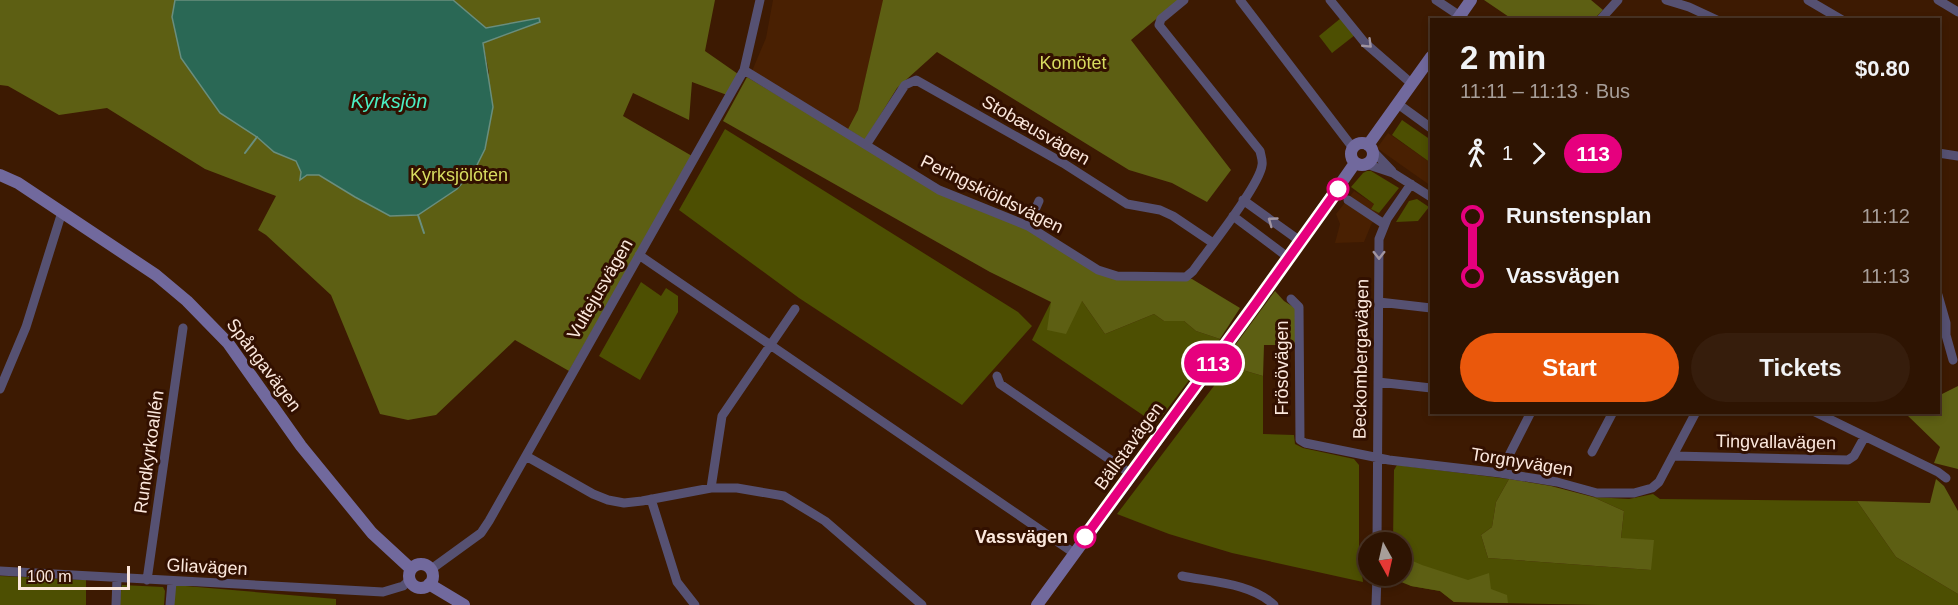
<!DOCTYPE html>
<meta charset="utf-8">
<style>
body{margin:0;font-family:Helvetica,sans-serif;background:#361d0c;color:#f1f3f6;height:100vh;display:flex;flex-direction:column;font-size:22px;white-space:nowrap}
*{box-sizing:border-box;margin:0}
p{font-size:20px;color:#a79e99}
.icon{flex:none;width:33px;height:33px;fill:none;stroke:currentColor;stroke-width:2;stroke-linecap:round;stroke-linejoin:round}
.map{position:relative;flex:1;overflow:hidden}
.drawer{position:absolute;left:1430px;top:18px;width:510px;height:396px;display:flex;flex-direction:column;background:#2e1402;border-radius:0px;box-shadow:0 3px 9px #0003,0 0 0 2px #493324}
.drawer>*{flex:none}
.badge{padding:0 12px;border-radius:20px;font-size:21px;line-height:39px}
.needle{width:39px;rotate:172deg}
.tools{position:absolute;left:1358px;top:532px;display:grid;gap:12px}
.tools a{display:grid;place-items:center;width:54px;height:54px;border-radius:50%;background:#2e1402;box-shadow:0 3px 9px #0003,0 0 0 2px #493324;font-size:30px}
.scale{position:absolute;left:18px;bottom:15px;width:112px;box-sizing:border-box;padding-left:6px;border:3px solid #fce8dd;border-top:0;font-size:16px;line-height:21px;white-space:nowrap;color:#fce8dd;-webkit-text-stroke:4px #321000;paint-order:stroke}
.map>.badge{position:absolute;translate:-50% -50%;box-shadow:0 0 0 3px #fff}
.legs{display:flex;align-items:center;gap:9px;height:66px;padding:0 30px;font-size:20px}
.legs p{margin-inline-start:auto}
.head{display:flex;align-items:center;justify-content:space-between;height:102px;padding:0 30px}
h1{font-size:33px;font-weight:800;line-height:45px}
.cta{display:flex;gap:12px;margin-top:auto;padding:12px 30px}
.cta a{flex:1;height:69px;border-radius:36px;background:#ea580c;color:#fff;font-size:24px;font-weight:800;line-height:69px;text-align:center}
.cta a+a{background:#361d0c;color:#f1f3f6}
ul{padding:0 30px;list-style:none}
li{display:flex;align-items:center;gap:21px;height:60px;font-size:22px}
li i{display:grid;place-items:center;width:9px;height:100%;margin:0 8px;background:currentColor}
li i::after{content:'';width:15px;height:15px;margin:-8px;border:4px solid;border-radius:50%;background:#2e1402}
li p{margin-inline-start:auto}
li:first-child i{background:linear-gradient(#0000 50%,currentColor 0)}
li:last-child i{background:linear-gradient(currentColor 50%,#0000 0)}
.map>svg:first-child{display:block}
.built{fill:#492002}
.green{fill:#4d4f02}
.forest{fill:#5d5f13}
.water{fill:#2a6855;stroke:#698e7e;stroke-width:1.5}
.lines{fill:none;stroke-linecap:round;stroke-linejoin:round}
.stream{stroke:#698e7e;stroke-width:2}
.street{stroke:#565172;stroke-width:9}
.secondary{stroke:#71699d;stroke-width:12}
.oneway{stroke:#a195a2}
.line-1-casing{stroke:#fff;stroke-width:14}
.line-1{stroke:#e6007e;stroke-width:9}
.stop-1-dot{fill:#fff;stroke:#e6007e;stroke-width:3}
.labels{text-anchor:middle;dominant-baseline:central;stroke-width:6;stroke-linejoin:round;paint-order:stroke}
.park-label{font-size:18px;fill:#d8dc5f;stroke:#321000}
.street-label{font-size:18px;fill:#fce8dd;stroke:#321000}
.stop-label{font-size:18px;font-weight:bold;fill:#fce8dd;stroke:#321000;text-anchor:end}
.water-label{font-size:20px;font-style:italic;fill:#4befc3;stroke:#321000}
</style>
<div class="map">
<svg width="1958" height="605" viewBox="0 0 1958 605">
<rect width="100%" height="100%" fill="#3d1a02"/>
<path class="built" d="M773 0H884L858 110 848 129 752 71 766 38Z
M1388 133 1431 163V186L1377 148Z
M1354 191 1374 204 1371 209 1379 213 1371 225 1364 242 1335 243 1340 224 1336 214Z"/>
<path class="green" d="M1341 18 1355 35 1332 53 1319 36Z
M1402 120 1431 140V163L1392 135Z
M725 129 1018 312 1032 326 962 405 799 298 679 210Z
M1367 171H1371L1399 188 1379 213 1371 209 1374 204 1351 187 1363 173Z
M1417 199 1429 207 1418 221 1396 222 1409 201Z
M641 282 661 296 666 288 678 296V312L640 380 599 356Z
M1082 301 1105 334 1154 314 1164 321H1184L1196 331 1220 339 1156 424 1032 340 1051 302Z
M1229 366 1263 376V434L1294 435 1295 444 1303 448 1354 459 1359 465V550L1363 582 1232 553 1169 534 1117 514Z
M1397 465 1509 479 1496 502 1492 527 1481 535 1488 558 1651 570 1621 538 1624 511 1593 497 1629 499 1653 494 1660 499 1857 501 1896 557 1958 594V605H1600L1454 602 1440 591 1411 586 1401 576V543H1393L1394 470Z
M0 576 86 580V605H0Z
M122 585 163 587 165 591 164 605H119Z
M174 585 336 599V605H173Z"/>
<path class="forest" d="M0 0H175L172 17 257 137 274 152 296 161 301 172 307 175H319L355 197 390 216 418 215 489 73 483 43 539 18 486 28 453 0H715L705 51 738 74 727 95 692 82 689 120 633 93 623 116 692 156 569 371 515 340 436 415 408 420 380 414 331 295 266 235 258 230 276 196 205 169 107 108 59 115 8 86 0 85Z
M883 0H1179L1131 40 1231 170 1207 202 1172 183 1129 170 937 52 897 88 865 140 848 129 858 110Z
M1484 0H1591L1603 10 1594 19H1512Z
M747 77 945 196 1025 228 1083 264 1140 280 1192 279 1240 308 1220 339 1196 331 1184 321H1164L1154 314 1105 334 1082 301 1066 334 1047 330 1051 302 990 272 723 121Z
M1275 291 1284 301 1295 308V345H1264L1263 376 1229 366 1225 359Z
M1958 386V469L1934 463 1940 447 1905 413 1938 412V396Z
M1509 479 1551 486 1593 497 1624 511 1621 538 1654 540 1651 570 1488 558 1481 535 1492 527 1496 502Z
M1936 479 1944 486 1958 511V594L1896 557 1857 501 1930 503Z
M1401 556 1422 565 1468 580 1489 573 1491 589 1507 595 1508 603 1454 602 1440 591 1411 586 1389 577 1401 576Z"/>
<path class="water" d="M175 0H453L486 28 539 18 540 22 483 43 493 107 485 149 476 167 457 189 418 215 390 216 355 197 319 175H307L300 180 301 172 296 161 274 152 257 137 220 113 181 58 172 17Z"/>
<g class="lines">
<path class="stream" d="M245 153 257 137
M418 215 424 233"/>
<path class="street" d="M1240 0 1353 148
M1330 0 1365 43 1412 84
M1436 0 1466 20
M1666 0 1689 7 1717 20
M1808 0 1842 20
M1938 0 1958 12
M1600 20 1618 0
M744 70 939 190 1028 226 1098 270 1117 276 1186 277 1193 271C1207 251 1260 185 1262 165 1263 161 1261 156 1260 151L1159 25 1161 19 1184 0
M1398 104 1431 128
M866 145 905 85 916 80 1063 163 1127 204 1160 210 1173 216 1213 243
M1371 149 1392 171
M1938 153 1958 156
M1366 164 1393 173 1431 197
M1243 200 1300 241
M1348 200 1384 224
M1233 216 1289 258
M1028 226 1039 201
M639 255 1074 553
M1938 295 1946 323V335L1953 360
M1291 299 1299 307 1300 440 1305 443 1389 460 1500 473 1557 482 1597 493H1634L1652 488 1659 482 1696 412
M1379 302 1431 308
M997 376 1000 384 1131 474
M1378 382 1431 388
M0 389 26 327 62 212
M1815 412 1938 472 1946 478
M1592 452 1613 412
M526 456 593 494 608 500 624 503 642 501 711 488H737L784 496 825 521 922 605
M1674 456 1848 460 1854 456 1864 438
M1500 473 1531 412
M711 488 722 416 795 309
M651 499 677 582 695 605
M1377 543 1379 239 1387 219 1411 184
M430 570 481 533 489 521 744 70 760 0
M0 571 383 592 403 586 409 581
M1182 576C1212 582 1251 583 1274 605
M147 580 183 328
M116 605 117 578
M170 605 172 582
M1376 605 1377 576"/>
<path class="secondary" d="M1457 20 1471 0
M1351 154a11 11 0 1 1 22 0a11 11 0 1 1-22 0Z
M1368 145 1431 57
M0 175 18 183 156 275 187 301 228 343 301 446 372 533 411 569
M409 576a12 12 0 1 1 24 0a12 12 0 1 1-24 0Z
M429 584 464 605
M1037 605 1270 285 1355 163"/>
</g>
<defs><path id="oneway-chevron" d="M-2-3.5L2.5 0L-2 3.5" fill="none" stroke-width="1.6" stroke-linecap="round" stroke-linejoin="round" transform="scale(1.5)"/></defs>
<g class="oneway">
<use href="#oneway-chevron" transform="translate(1368 44) rotate(44)"/>
<use href="#oneway-chevron" transform="translate(1272 221) rotate(-144)"/>
<use href="#oneway-chevron" transform="translate(1379 255) rotate(90)"/>
</g>
<g class="lines">
<defs>
<path id="line-1" d="M1085 537 1257 302 1338 189"/>
</defs>
<use href="#line-1" class="line-1-casing"/>
<use href="#line-1" class="line-1"/>
</g>
<g class="stop-1-dot">
<circle cx="1338" cy="189" r="10"/>
<circle cx="1085" cy="537" r="10"/>
</g>
<g class="labels">
<g class="park-label">
<text x="1073" y="63">Komötet</text>
<text x="459" y="175">Kyrksjölöten</text>
</g>
<g class="street-label">
<text transform="translate(1036 130) rotate(30)">Stobæusvägen</text>
<text transform="translate(992 194) rotate(26)">Peringskiöldsvägen</text>
<text transform="translate(600 289) rotate(-60)">Vultejusvägen</text>
<text transform="translate(1361 359) rotate(-89)">Beckombergavägen</text>
<text transform="translate(264 365) rotate(53)">Spångavägen</text>
<text transform="translate(1282 368) rotate(-90)">Frösövägen</text>
<text transform="translate(1776 442) rotate(1)">Tingvallavägen</text>
<text transform="translate(1129 446) rotate(-54)">Bällstavägen</text>
<text transform="translate(149 452) rotate(-82)">Rundkyrkoallén</text>
<text transform="translate(1522 462) rotate(9)">Torgnyvägen</text>
<text transform="translate(207 567) rotate(3)">Gliavägen</text>
</g>
<g class="stop-label">
<text x="1068" y="537">Vassvägen</text>
</g>
<g class="water-label">
<text x="389" y="101">Kyrksjön</text>
</g>
</g>
</svg>
<div class="tools">
<a><svg class="needle" viewBox="-14 -14 28 28"><path d="M0-13l5 13h-10z" fill="#e53935"/><path d="M0 13l5-13h-10z" fill="#a79e99"/></svg></a>
</div>
<div class="scale">100 m</div>
<b class="badge" style="left:1213px;top:363px;background:#e6007e;color:#fff">113</b>
<section class="drawer">
<div class="head"><div><h1>2 min</h1><p>11:11 – 11:13 · Bus</p></div><b>$0.80</b></div>
<div class="legs"><svg class="icon" aria-label="walk" viewBox="0 0 24 24"><circle cx="13" cy="4" r="2"/><path d="M13 8l-2 6 4 7M11 14l-3 7M7 12l3-4h3l4 4"/></svg>1<svg class="icon" aria-label="forward" viewBox="0 0 24 24"><path d="M9 5l7 7-7 7"/></svg><b class="badge" style="background:#e6007e;color:#fff">113</b></div>
<ul>
<li><i style="color:#e6007e"></i><b>Runstensplan</b><p>11:12</p></li>
<li><i style="color:#e6007e"></i><b>Vassvägen</b><p>11:13</p></li>
</ul>
<div class="cta"><a>Start</a><a>Tickets</a></div>
</section>
</div>
